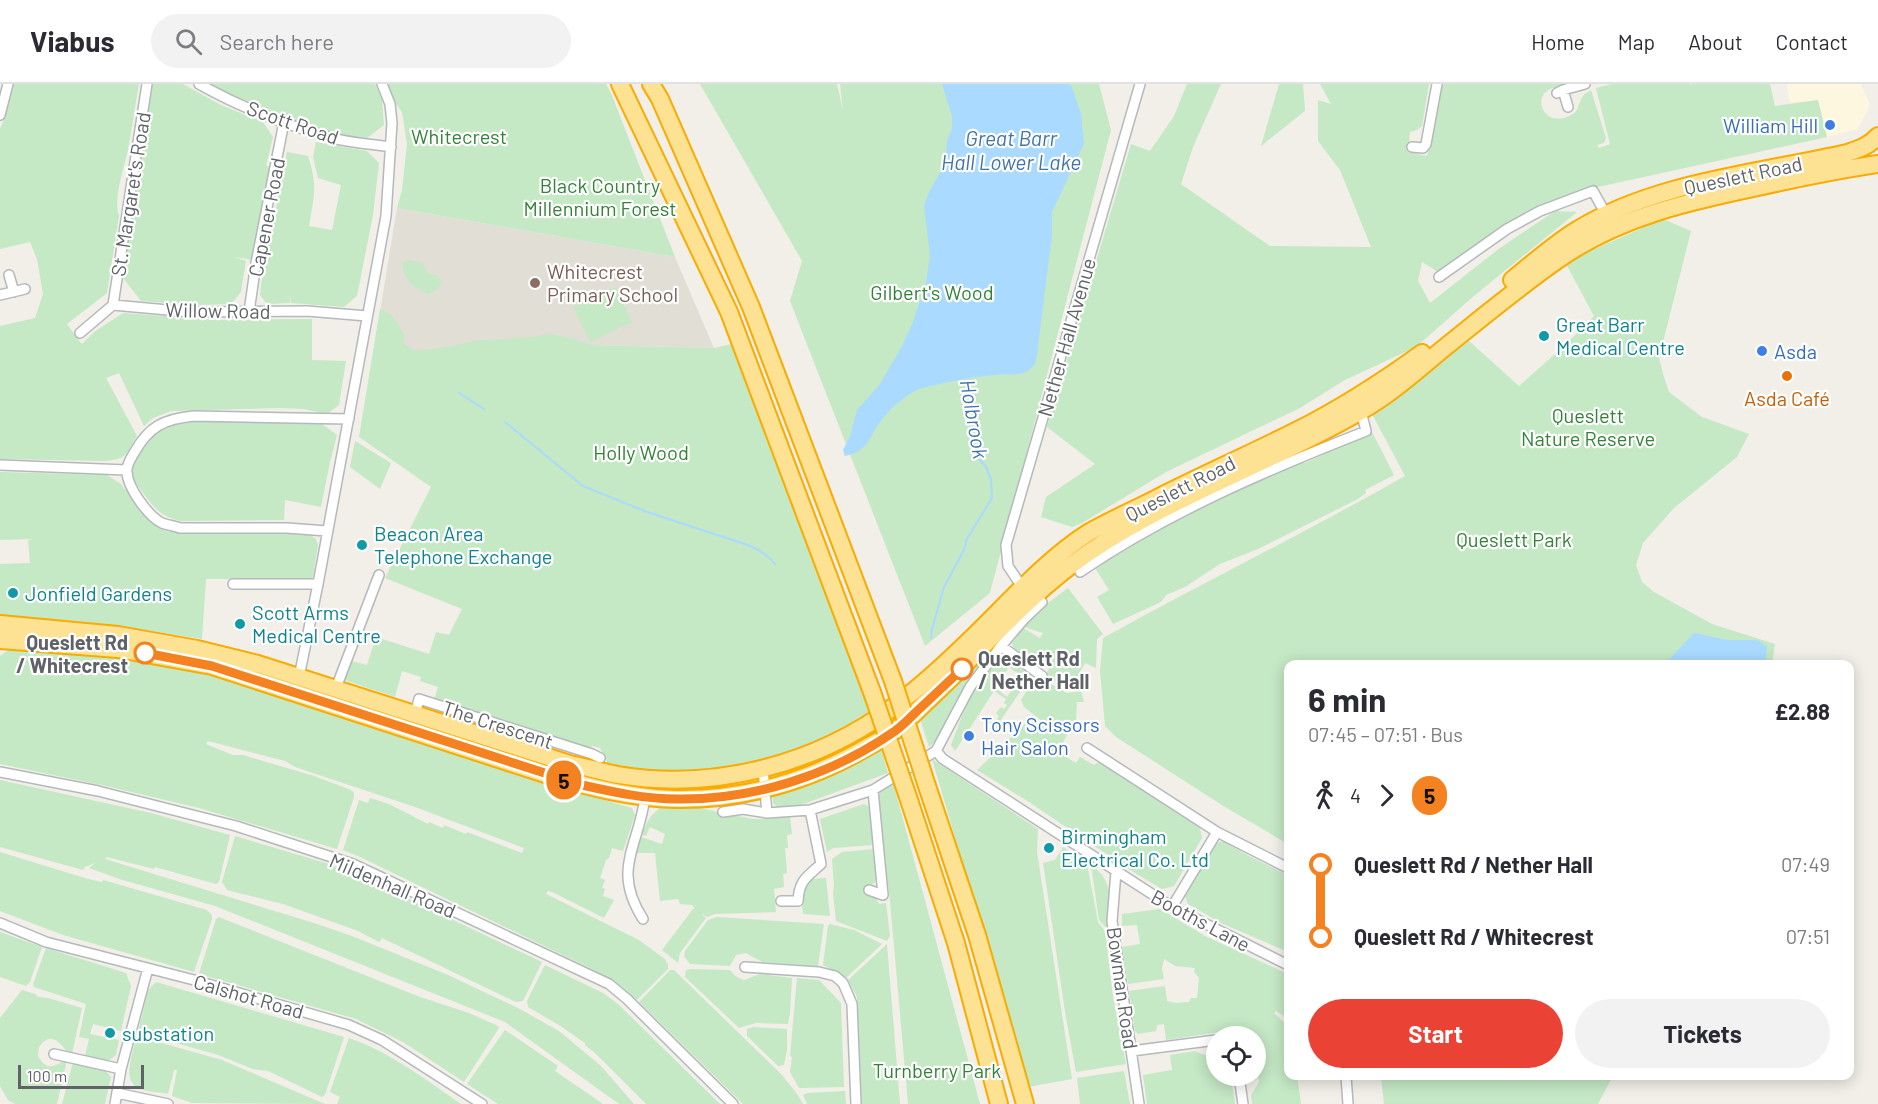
<!DOCTYPE html>
<meta charset="utf-8">
<style>
body{margin:0;font-family:Barlow,sans-serif;background:#f2f2f3;color:#2b2b33;height:100vh;display:flex;flex-direction:column;font-size:22px;white-space:nowrap}
*{box-sizing:border-box;margin:0}
p{font-size:20px;color:#7c7c81}
.icon{flex:none;width:33px;height:33px;fill:none;stroke:currentColor;stroke-width:2;stroke-linecap:round;stroke-linejoin:round}
.map{position:relative;flex:1;overflow:hidden}
.side{position:absolute;left:1284px;top:576px;width:570px;height:420px;display:flex;flex-direction:column;background:#fff;border-radius:12px;box-shadow:0 3px 15px #0003}
.side>*{flex:none}
.badge{padding:0 12px;border-radius:20px;font-size:21px;line-height:39px}
.controls{position:absolute;left:1206px;top:942px;display:grid;gap:12px}
.controls a{display:grid;place-items:center;width:60px;height:60px;border-radius:50%;background:#fff;box-shadow:0 3px 15px #0003;font-size:30px}
.scale{position:absolute;left:18px;bottom:15px;width:126px;box-sizing:border-box;padding-left:6px;border:3px solid #5f6368;border-top:0;font-size:16px;line-height:21px;white-space:nowrap;color:#5f6368;-webkit-text-stroke:4px #fff;paint-order:stroke}
.map>.badge{position:absolute;translate:-50% -50%;box-shadow:0 0 0 3px #fff}
.legs{display:flex;align-items:center;gap:9px;height:66px;padding:0 24px;font-size:20px}
.legs p{margin-inline-start:auto}
.headline{display:flex;align-items:center;justify-content:space-between;height:102px;padding:0 24px}
h1{font-size:33px;font-weight:700;line-height:45px}
.action{display:flex;gap:12px;margin-top:auto;padding:12px 24px}
.action a{flex:1;height:69px;border-radius:36px;background:#ea4335;color:#fff;font-size:24px;font-weight:700;line-height:69px;text-align:center}
.action a+a{background:#f2f2f3;color:#2b2b33}
ul{padding:0 24px;list-style:none}
li{display:flex;align-items:center;gap:21px;height:72px;font-size:22px}
li i{display:grid;place-items:center;width:9px;height:100%;margin:0 8px;background:currentColor}
li i::after{content:'';width:15px;height:15px;margin:-8px;border:4px solid;border-radius:50%;background:#fff}
li p{margin-inline-start:auto}
li:first-child i{background:linear-gradient(#0000 50%,currentColor 0)}
li:last-child i{background:linear-gradient(currentColor 50%,#0000 0)}
header{display:flex;align-items:center;gap:36px;box-sizing:border-box;height:84px;padding:0 30px;background:#fff;border-bottom:2px solid #e1e1e2}
header strong{font-size:28px}
nav{display:flex;gap:33px;margin-inline-start:auto;font-size:21px}
.search{width:420px;height:54px;background:#f2f2f3;display:flex;align-items:center;gap:15px;box-sizing:border-box;padding:0 21px;border-radius:33px;color:#7c7c81;font-size:22px}
.map>svg:first-child{display:block}
.commercial{fill:#fef7e0}
.education{fill:#e1ded6}
.green{fill:#c5e8c5;fill-rule:evenodd}
.water{fill:#aadaff}
.lines{fill:none;stroke-linecap:round;stroke-linejoin:round}
.stream{stroke:#aadaff;stroke-width:2}
.street-casing{stroke:#b5b8bc;stroke-width:12}
.highway-casing{stroke:#f9ab00;stroke-width:20}
.street{stroke:#fff;stroke-width:9}
.highway{stroke:#fde293;stroke-width:16}
.highway-bridge-casing{stroke:#f9ab00;stroke-width:20;stroke-linecap:butt}
.highway-bridge{stroke:#fde293;stroke-width:16}
.line-1-casing{stroke:#fff;stroke-width:14}
.line-1{stroke:#f58220;stroke-width:9}
.shop-dot{fill:#3f7fe0;stroke:#fff;stroke-width:2}
.education-dot{fill:#8d6e63;stroke:#fff;stroke-width:2}
.culture-dot{fill:#0f9aa8;stroke:#fff;stroke-width:2}
.food-dot{fill:#e8710a;stroke:#fff;stroke-width:2}
.stop-1-dot{fill:#fff;stroke:#f58220;stroke-width:3}
.labels{text-anchor:middle;dominant-baseline:central;stroke-width:4.5;stroke-linejoin:round;paint-order:stroke}
.street-label{font-size:20px;fill:#5f6368;stroke:#fff}
.shop-label{font-size:20px;fill:#366cbe;stroke:#fff;text-anchor:start}
.park-label{font-size:20px;fill:#348238;stroke:#fff}
.education-label{font-size:20px;fill:#785e54;stroke:#fff;text-anchor:start}
.culture-label{font-size:20px;fill:#0d838f;stroke:#fff;text-anchor:start}
.food-label{font-size:20px;fill:#c56008;stroke:#fff}
.stop-label{font-size:20px;font-weight:bold;fill:#5f6368;stroke:#fff;text-anchor:end}
.water-label{font-size:21px;font-style:italic;fill:#4174aa;stroke:#fff}
</style>
<header>
<strong>Viabus</strong>
<div class="search"><svg class="icon" aria-label="search" viewBox="0 0 24 24"><circle cx="10" cy="10" r="6"/><path d="M15 15l6 6"/></svg>Search here</div>
<nav><a>Home</a><a>Map</a><a>About</a><a>Contact</a></nav>
</header>
<div class="map">
<svg width="1878" height="1020" viewBox="0 0 1878 1020">
<rect width="100%" height="100%" fill="#f1efe8"/>
<path class="commercial" d="M1787 0H1861L1870 21 1858 45 1827 53 1818 16 1790 19Z"/>
<path class="education" d="M397 124 675 173 714 264 590 261 373 270Z"/>
<path class="green" d="M14 0H139C135 22 132 44 128 66 124 84 113 114 119 132L107 209 67 240 80 258 82 260 94 248 123 229 216 236 312 235V276L346 277 339 321 327 330 304 325 279 324 171 327 153 334 144 342 119 289 106 294 137 352C125 370 129 375 105 377L0 375V242L35 234 43 210 42 204 37 175 30 158 0 165V45L6 30Z
M153 0H183L221 21 263 38 273 53 266 82 272 83 253 176 234 173 246 177 241 208 231 220 198 221 141 217 123 194Z
M211 0H375L382 16 384 41 367 54 338 51 308 41 222 7Z
M387 0H606L611 9 675 173 397 124 402 106 407 60 402 28 393 16Z
M700 0H837L843 27 840 0H1099L1111 46 990 509 925 562 790 217 802 177Z
M1187 0H1221L1193 63 1181 100 1270 162 1371 163 1340 86 1318 57V16L1331 20 1320 0H1429L1422 42 1417 46 1410 48 1408 68 1427 72 1439 0H1575C1567 2 1553 2 1547 7 1533 17 1546 45 1571 31 1580 27 1578 18 1583 12 1585 9 1589 8 1591 6L1606 54 1604 59 1597 61 1599 64 1610 60 1596 4 1612 0H1691L1692 3V0H1770L1775 22 1818 16 1827 53 1598 103 1553 117 1536 125 1438 188 1422 178 1418 197 1430 219 1500 164 1555 127 1577 128 1475 211 1416 263 1343 297 1300 324 1166 388 1082 439 1072 443 1041 433 1046 413 1095 380 1047 343 1131 60 1150 67 1174 32Z
M1279 0H1303L1305 27 1261 62Z
M316 58 367 67 379 79 373 131 357 212 344 223 291 219V210L290 219 267 220 260 211 261 201 287 68 308 72C318 103 314 112 309 142L332 146 341 101 318 94 313 73Z
M1663 135 1691 147 1659 274 1663 290 1669 308 1702 333 1749 350 1737 373 1674 424 1643 459 1636 481 1642 498 1654 508 1712 540 1775 560 1772 580H1288V760L1225 723 1116 653 1105 642 1100 587 1103 554C1203 499 1306 448 1405 392L1371 328 1469 257 1519 302 1564 262 1594 232 1565 178Z
M407 176 423 179 427 188 431 191H436L442 198 439 203 430 210C416 208 401 193 403 179Z
M616 203 632 238 590 258 573 223Z
M380 225 391 230 404 250V260L416 267 453 262 474 257 532 253 551 250 572 254 590 261 714 264 732 260 871 626 839 646 840 647 761 680 684 687 625 685 609 682 600 664 592 662 588 666 434 616 438 603 420 597 421 593 402 587 395 613 344 596 343 591 348 576 367 581 376 553 429 570 436 548 449 551 462 525 385 494 431 403 359 353Z
M194 336 321 339 337 351 330 378 321 423 285 416 284 436 181 437C164 434 154 425 144 410 139 404 132 394 132 385 132 381 135 376 137 372 150 346 167 342 194 336Z
M1372 348 1394 391 1365 406 1366 409 1358 415 1258 465 1220 480 1185 503 1166 511 1161 518 1113 540 1097 513 1109 506 1095 484 1193 426 1303 376 1305 379Z
M355 357 391 379 380 405 350 383Z
M0 388 107 391 121 400 151 439 168 448 309 450 316 455 318 461 313 492 312 495H206L202 555 132 544 72 537 0 532V480L30 479 28 456 34 455 0 456Z
M1068 504 1103 550 1097 555 1096 584 1085 579 1080 588 1081 603C1066 604 1057 599 1045 592L1050 583 1040 576 1030 577 1013 563 1012 559 1023 544 1040 554 1043 549 1024 543 1044 522Z
M997 559 960 611 939 653 929 663 919 632Z
M10 565 89 571 182 584 239 599 526 693 632 724 635 731 623 767 612 764 609 774 606 776 600 794 605 796 602 804 605 805 603 812 614 816 604 834 552 808 548 807 546 810 639 856 665 875 668 881V885L637 916 621 902 594 886 358 772 343 766 359 716 368 719 370 714 389 720 428 740 429 738 443 744 444 741 466 750 467 748 522 769 524 764 415 723 295 683 285 677 208 657 206 660 233 671H243L314 692 351 706 354 709V713L337 765 199 724 106 702 0 680V572Z
M1001 574 1007 575 1027 589 1026 599 996 643 981 633 983 631 992 637 993 635 996 637 999 632 996 629 1001 623 1004 625 1007 621 1004 619 1006 615 994 607 955 667 951 661C963 630 974 594 1001 574ZM1009 583 1021 592 1007 613 996 604Z
M1040 594 1067 609 1081 607 1084 618H1077L1076 640 1071 648 1069 647 1058 668 1076 679 1080 673 1094 681 1099 678 1200 744 1202 754 1174 802 1162 805 1130 786 1029 718 977 686 1026 639 1034 647 1042 637 1024 623 1021 616 1032 598 1037 600Z
M418 640 568 684 729 701 756 699 758 702 688 710 604 701 420 644Z
M880 661 888 689 795 723 778 724 773 719V710Z
M932 675 1038 745 1037 768 1072 995 1028 1003Z
M0 696 151 729 230 751 219 798 216 800 155 783 154 785 107 773 105 775 314 839 352 852 448 891 518 924 559 947 601 982 634 1020H619L505 938 215 822 119 795 89 784 95 779 85 783 83 786 0 763Z
M893 698 980 1020H908L890 817 877 708Z
M864 720 870 723 874 761 833 764 827 768 820 735Z
M662 723H694L753 735H768L790 732 792 750 787 751 788 764H785L787 789 783 790 784 803 774 805 776 828 715 830 707 833 701 829 706 834 680 869 678 879 662 866 693 825H695L692 821 680 820 678 815 660 817 655 769H636L641 753 662 760 665 750 650 743 646 752 642 751C646 739 651 729 662 723Z
M235 752 329 780 360 792 542 878 523 917 516 918 382 854 379 858 358 847 283 820 227 806 222 798Z
M1223 757 1249 772 1288 791V868L1221 839 1188 820 1184 810 1213 760Z
M1063 763 1087 780 1098 838 1105 847 1113 913 1126 980 1076 988 1065 928 1043 779 1055 776Z
M874 765 876 794 875 799 865 802V811L875 812 879 820 886 819 890 852 887 857 836 837 833 809 834 802 832 775 842 768Z
M0 768 88 795 102 798 103 796 207 826 212 831V835L194 888 63 851 0 827Z
M1091 781C1116 798 1109 820 1108 846L1099 836Z
M826 794 830 832 803 830 800 805 809 795Z
M1160 825 1205 852 1288 890V935L1276 927 1274 929 1288 942V992H1297L1301 1020H1252L1251 1011 1259 998 1256 977V952H1249L1241 945 1166 956 1164 940 1157 941 1156 947 1138 950 1135 947 1129 907 1165 902 1167 917 1176 919 1189 918 1191 914H1197L1199 894 1194 888 1195 884 1175 882 1164 875 1162 885 1164 895 1128 900 1122 863 1140 860 1137 841 1122 842V830Z
M219 833 420 913 469 929 498 942 499 944 464 998 403 958 356 935 199 890 216 835Z
M717 833 824 840 818 882 762 878 746 869 736 871 730 882 690 880 684 872 685 867 708 836Z
M830 840 854 846 882 860 845 895 835 887 823 881 828 842Z
M0 848 42 863 30 898 26 902 0 893Z
M887 860 900 1020H862L857 913 848 896Z
M46 864 126 889 131 902 121 947 93 940 90 950 119 956 116 971 108 977 85 972 89 955 79 953 86 920 34 903 33 900Z
M545 881 603 909 618 920 720 1020H646L595 969 585 961V959L559 941 528 923 527 917Z
M691 885 730 886 735 892 744 896 760 890 792 894 790 929 788 940 756 939 739 944 685 893 686 886Z
M670 886H674L782 991 797 1010 803 1020H743L639 918Z
M797 894 819 896 841 919 844 1003 799 1004 790 988 792 973 790 972Z
M156 898 344 953 325 1011 322 1013 318 1011 268 987 253 985 218 971 138 948 148 906Z
M22 906 35 910 38 913 48 914 82 924 72 970 68 969C59 957 50 947 39 963L38 972C48 989 54 981 67 976L57 1020H15L8 1016 0 1002V934Z
M753 943 787 945V966L784 981 778 982 747 952V945Z
M505 946 558 982 555 987 603 1020H498L467 1000Z
M137 952 222 976 325 1020 192 1019 172 1012 177 986H174L168 1010C159 1008 149 1008 140 1005 120 998 134 966 137 952Z
M349 954C390 968 426 996 461 1020H337L340 1013 330 1008Z
M1195 967 1204 971H1216V992H1231L1235 1020H1147L1143 991 1172 986 1170 971Z
M73 978 104 985 111 993 105 1020H62Z
M1124 987 1130 1020H1080L1077 994Z
M1381 992H1613L1598 1020H1384Z
M845 1007 846 1020H807L803 1011 807 1009Z"/>
<path class="water" d="M942 0H1068L1072 3 1081 30 1084 60 1052 128V151L1036 278C1032 285 1026 289 1018 290 1010 291 1002 290 995 291 971 293 946 298 923 304 906 309 890 325 880 338 868 354 870 366 845 372L843 366 850 352 857 326 880 300 902 262 913 238 926 199 930 171 924 122 929 108 945 80 947 57 952 44V32Z
M1694 549 1728 556H1757L1767 562 1765 580H1665Z"/>
<g class="lines">
<path class="stream" d="M459 309 484 325
M505 338 583 402 647 428 748 461C759 466 767 470 775 480
M931 554 932 545 944 503 964 466 967 455 992 414 991 395 986 383 978 374 965 309V294"/>
<defs>
<path id="street" d="M199 0C240 23 286 41 332 54 351 59 372 60 391 63
M1563 6 1568 23
M1557 9 1563 6 1585 0
M0 31 8 0
M1412 63 1423 64 1426 60 1437 0
M9 191 14 208
M1439 193 1507 145 1540 127 1593 107 1608 134
M0 211 25 205
M113 221 147 0
M249 228 256 179 284 38
M80 249 113 221 190 228 307 227 367 232
M0 381 127 386
M327 447 287 444H180C174 442 167 441 162 439 148 432 126 402 127 386 127 380 131 374 134 369 149 342 164 335 194 332L349 335
M1080 488C1168 428 1267 386 1366 347L1361 327
M233 500H318
M1022 503 1008 482 1006 461 1140 0
M1001 562 1042 592
M299 593 318 500 386 132 392 39 390 20 382 0
M336 604 379 491
M415 630 419 615 592 670 600 674
M1087 664 1217 748 1288 784
M936 667 943 675 1172 823 1288 881
M763 685 767 729
M0 688 98 707 236 742 353 780 609 900 627 915 733 1020
M723 728 743 725 767 729 810 726 873 706 936 667 970 603 1001 562 1024 535 1042 518
M1116 788 1112 837 1139 1020
M869 806 883 811 873 706
M781 817H798C799 796 807 793 821 780L810 726
M1172 823 1217 748
M643 835C611 785 639 762 645 713
M0 839 46 858 194 896 349 941 382 956 482 1020
M745 883 819 888 835 892 843 899 852 920 856 1020
M1132 967 1216 956
M54 970 121 985
M1239 992 1243 1020
M1346 992 1348 1020
M117 1009 168 1020
M115 1020 121 985 148 884"/>
<path id="highway" d="M620 0 729 228 872 608
M651 0 660 15 751 223 893 597
M1512 196C1533 179 1554 160 1577 146 1655 98 1759 89 1847 69 1859 65 1869 62 1878 52
M0 540 118 551 197 565 258 580 570 680C586 683 602 688 618 691 714 707 815 681 893 623 922 602 949 576 975 551 1011 516 1045 477 1088 449 1112 435 1139 424 1163 411 1207 389 1252 369 1296 347 1340 325 1382 298 1422 269
M0 556 118 565 212 582 548 691C589 703 632 714 675 715 745 716 812 696 871 661 880 656 890 651 897 645 907 637 916 628 925 619 979 569 1027 511 1088 469 1172 412 1271 379 1359 328 1388 312 1413 290 1438 269 1478 237 1517 204 1559 175 1619 133 1687 118 1758 103 1798 94 1838 86 1878 80
M927 702 977 851 1025 1020
M907 710 956 859 999 1020"/>
</defs>
<use href="#street" class="street-casing"/>
<use href="#highway" class="highway-casing"/>
<use href="#street" class="street"/>
<use href="#highway" class="highway"/>
<defs>
<path id="highway-bridge" d="M893 597 927 702
M872 608 907 710"/>
</defs>
<use href="#highway-bridge" class="highway-bridge-casing"/>
<use href="#highway-bridge" class="highway-bridge"/>
</g>
<g class="lines">
<defs>
<path id="line-1" d="M145 569 212 582 582 701C613 708 645 715 677 715 754 716 832 691 895 647 902 642 909 635 915 629 931 614 946 600 962 585"/>
</defs>
<use href="#line-1" class="line-1-casing"/>
<use href="#line-1" class="line-1"/>
</g>
<g class="shop-dot">
<circle cx="1830" cy="41" r="6"/>
<circle cx="1762" cy="267" r="6"/>
<circle cx="969" cy="652" r="6"/>
</g>
<circle class="education-dot" cx="535" cy="199" r="6"/>
<g class="culture-dot">
<circle cx="1544" cy="252" r="6"/>
<circle cx="362" cy="461" r="6"/>
<circle cx="13" cy="509" r="6"/>
<circle cx="240" cy="540" r="6"/>
<circle cx="1049" cy="764" r="6"/>
<circle cx="110" cy="949" r="6"/>
</g>
<circle class="food-dot" cx="1787" cy="292" r="6"/>
<g class="stop-1-dot">
<circle cx="145" cy="569" r="10"/>
<circle cx="962" cy="585" r="10"/>
</g>
<g class="labels">
<g class="street-label">
<text transform="translate(293 38) rotate(19)">Scott Road</text>
<text transform="translate(1743 91) rotate(-12)">Queslett Road</text>
<text transform="translate(130 110) rotate(-81)">St. Margaret's Road</text>
<text transform="translate(266 133) rotate(-79)">Capener Road</text>
<text transform="translate(218 226) rotate(1)">Willow Road</text>
<text transform="translate(1066 253) rotate(-74)">Nether Hall Avenue</text>
<text transform="translate(1180 404) rotate(-27)">Queslett Road</text>
<text transform="translate(498 640) rotate(18)">The Crescent</text>
<text transform="translate(393 801) rotate(23)">Mildenhall Road</text>
<text transform="translate(1201 836) rotate(28)">Booths Lane</text>
<text transform="translate(1123 904) rotate(82)">Bowman Road</text>
<text transform="translate(249 912) rotate(16)">Calshot Road</text>
</g>
<g class="shop-label">
<text x="1818" y="41" text-anchor="end">William Hill</text>
<text x="1774" y="267">Asda</text>
<text x="981" y="640">Tony Scissors<tspan x="981" dy="23">Hair Salon</tspan></text>
</g>
<g class="park-label">
<text x="459" y="52">Whitecrest</text>
<text x="600" y="101">Black Country<tspan x="600" dy="23">Millennium Forest</tspan></text>
<text x="932" y="208">Gilbert's Wood</text>
<text x="1588" y="331">Queslett<tspan x="1588" dy="23">Nature Reserve</tspan></text>
<text x="641" y="368">Holly Wood</text>
<text x="1514" y="455">Queslett Park</text>
<text x="937" y="986">Turnberry Park</text>
</g>
<g class="education-label">
<text x="547" y="187">Whitecrest<tspan x="547" dy="23">Primary School</tspan></text>
</g>
<g class="culture-label">
<text x="1556" y="240">Great Barr<tspan x="1556" dy="23">Medical Centre</tspan></text>
<text x="374" y="449">Beacon Area<tspan x="374" dy="23">Telephone Exchange</tspan></text>
<text x="25" y="509">Jonfield Gardens</text>
<text x="252" y="528">Scott Arms<tspan x="252" dy="23">Medical Centre</tspan></text>
<text x="1061" y="752">Birmingham<tspan x="1061" dy="23">Electrical Co. Ltd</tspan></text>
<text x="122" y="949">substation</text>
</g>
<g class="food-label">
<text x="1787" y="314">Asda Café</text>
</g>
<g class="stop-label">
<text x="128" y="558">Queslett Rd<tspan x="128" dy="23">/ Whitecrest</tspan></text>
<text x="978" y="574" text-anchor="start">Queslett Rd<tspan x="978" dy="23">/ Nether Hall</tspan></text>
</g>
<g class="water-label">
<text x="1011" y="53">Great Barr<tspan x="1011" dy="24">Hall Lower Lake</tspan></text>
<text transform="translate(975 335) rotate(80)">Holbrook</text>
</g>
</g>
</svg>
<div class="controls">
<a><svg class="icon" aria-label="locate" viewBox="0 0 24 24"><circle cx="12" cy="12" r="6"/><path d="M12 2v4M12 18v4M2 12h4M18 12h4"/></svg></a>
</div>
<div class="scale">100 m</div>
<b class="badge" style="left:564px;top:696px;background:#f58220;color:#111">5</b>
<section class="side">
<div class="headline"><div><h1>6 min</h1><p>07:45 – 07:51 · Bus</p></div><b>£2.88</b></div>
<div class="legs"><svg class="icon" aria-label="walk" viewBox="0 0 24 24"><circle cx="13" cy="4" r="2"/><path d="M13 8l-2 6 4 7M11 14l-3 7M7 12l3-4h3l4 4"/></svg>4<svg class="icon" aria-label="forward" viewBox="0 0 24 24"><path d="M9 5l7 7-7 7"/></svg><b class="badge" style="background:#f58220;color:#111">5</b></div>
<ul>
<li><i style="color:#f58220"></i><b>Queslett Rd / Nether Hall</b><p>07:49</p></li>
<li><i style="color:#f58220"></i><b>Queslett Rd / Whitecrest</b><p>07:51</p></li>
</ul>
<div class="action"><a>Start</a><a>Tickets</a></div>
</section>
</div>
